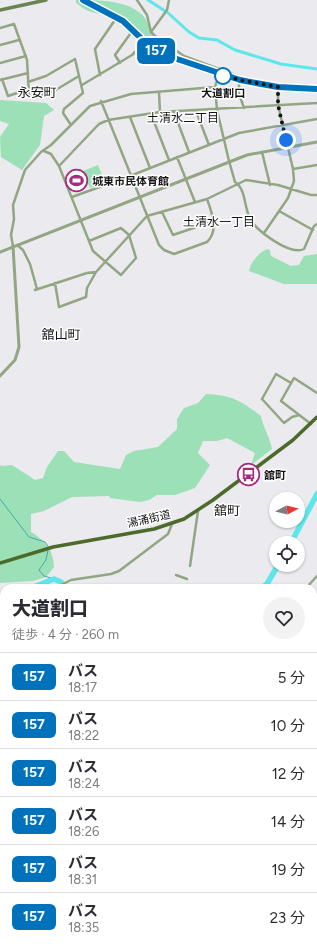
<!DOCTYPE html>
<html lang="ja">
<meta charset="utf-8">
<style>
body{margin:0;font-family:Figtree,"Noto Sans JP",sans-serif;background:#f2f2f3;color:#2b2b33;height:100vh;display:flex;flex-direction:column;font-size:15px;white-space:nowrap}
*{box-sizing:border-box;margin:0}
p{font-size:13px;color:#7c7c81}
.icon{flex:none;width:22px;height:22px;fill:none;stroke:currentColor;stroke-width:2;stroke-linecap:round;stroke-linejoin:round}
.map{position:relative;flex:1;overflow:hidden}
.details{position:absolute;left:0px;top:584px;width:317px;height:364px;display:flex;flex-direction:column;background:#fff;border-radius:12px 12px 0 0;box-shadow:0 1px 3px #0004}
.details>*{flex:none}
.badge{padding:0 8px;border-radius:6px;font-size:14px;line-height:26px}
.needle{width:26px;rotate:83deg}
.controls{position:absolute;left:269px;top:492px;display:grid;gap:8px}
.controls a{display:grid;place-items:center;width:36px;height:36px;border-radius:50%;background:#fff;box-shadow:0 1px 3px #0004;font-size:20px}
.you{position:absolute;width:20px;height:20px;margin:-10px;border:3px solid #fff;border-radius:50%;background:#1a73e8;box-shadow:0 0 0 6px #1a73e833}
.map>.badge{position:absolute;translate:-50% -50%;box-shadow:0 0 0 2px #fff}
.round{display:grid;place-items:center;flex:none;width:42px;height:42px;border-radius:21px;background:#f2f2f3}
.summary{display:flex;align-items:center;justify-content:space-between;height:68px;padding:0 12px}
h1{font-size:19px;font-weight:800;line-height:30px}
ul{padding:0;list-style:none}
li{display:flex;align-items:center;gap:12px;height:48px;padding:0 12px;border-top:1px solid #e1e1e2}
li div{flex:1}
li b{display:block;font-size:15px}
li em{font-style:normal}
li .badge{min-width:44px;font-weight:700;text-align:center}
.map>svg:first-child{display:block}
.green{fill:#9be0b6}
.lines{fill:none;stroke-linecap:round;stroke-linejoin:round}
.stream{stroke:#48a8ab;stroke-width:1}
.canal{stroke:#5ee7eb;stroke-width:3}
.river{stroke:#5ee7eb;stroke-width:5.5}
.minor{stroke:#93a684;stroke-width:2.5}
.tertiary{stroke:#93a684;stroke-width:3}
.secondary{stroke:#6a8451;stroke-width:3.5}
.primary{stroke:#4c6b2a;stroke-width:3.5}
.line-casing{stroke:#fff;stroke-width:9}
.line{stroke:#0072bc;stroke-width:6}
.walk{stroke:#141415;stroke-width:4;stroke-dasharray:0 7.2}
.stop-dot{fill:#fff;stroke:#0072bc;stroke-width:2}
.labels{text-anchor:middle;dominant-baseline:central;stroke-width:3;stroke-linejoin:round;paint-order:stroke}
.stop-label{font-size:11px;font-weight:bold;fill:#141415;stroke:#fff}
.poi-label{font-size:11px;font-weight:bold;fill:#141415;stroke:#fff;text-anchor:start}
.street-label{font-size:11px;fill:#141415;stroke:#fff}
.neighbourhood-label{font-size:12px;fill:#141415;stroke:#fff}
.quarter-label{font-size:13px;fill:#141415;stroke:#fff}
</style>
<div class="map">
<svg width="317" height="948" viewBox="0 0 317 948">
<rect width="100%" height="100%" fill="#eaeaef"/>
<path class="green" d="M76 0C100 0 131 0 145 18 149 25 152 33 155 41L151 42 115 13C98 15 90 14 76 3Z
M0 100 46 103 54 110 44 116 40 145 22 170 1 157 0 137 9 124 0 121Z
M98 165 105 182 90 188 83 171Z
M268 249 270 251 271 256 291 266 299 265 304 256 317 254V284H284L249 271C250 263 260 251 268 249Z
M206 394C232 395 241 401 261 416 263 428 270 437 272 449L251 465 255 453 227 438 217 441H203L198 453 210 465 195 488 175 495H157L149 500 140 502 110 498 109 496 72 497 44 511 31 514V532C47 542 53 550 54 567L46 577 33 581 0 583V465L2 466 12 465 35 480 43 478 47 467 58 451H64L74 462 120 469 126 455 134 451 158 447 177 429V419L184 408 198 403Z
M0 850 4 862V944H99L101 948H0Z
M313 921H315L317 939 316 948H259L258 944H313Z"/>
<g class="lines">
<path class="stream" d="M0 499 29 537 45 542 48 546
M48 550 46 560 39 570 44 576 54 579
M267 584 270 588
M0 850 4 854
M131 944 133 948"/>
<path class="canal" d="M148 0 165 11
M167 12 189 32 199 38 217 40 235 50 281 64 317 69"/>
<path class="river" d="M291 543 317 494
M31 588 54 579 61 582 66 588
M261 588 267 584 278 565
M0 598 4 597"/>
<path class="minor" d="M137 0 147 15 151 32 155 36 184 56 246 79 252 83
M0 28 14 24 27 60 29 95 33 98 54 91 79 76
M151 32 167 10 169 0
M0 45 19 40
M0 63 26 56
M120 63 115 55 133 30
M219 74 215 87 217 110 229 161 235 182C246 189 244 207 250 219 257 231 290 256 304 249L314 226 317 224
M100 75 95 49 117 17
M2 79 8 96 29 89
M0 80 28 73
M240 81 238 91 244 108
M28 82 46 76 75 59 83 93 64 109 63 113 71 125
M82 85 132 55 145 42
M159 92 160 112
M101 101 159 245 164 250 174 254 207 242C219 231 212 213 207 199
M196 111 209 145
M174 112 189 152
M151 114 169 160
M130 117 150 168
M44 151 51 154 59 166 93 251 121 275 136 258 129 235 121 228 89 241
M262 152 270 185
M177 157 195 202
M59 166 99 124 108 120 160 112 317 103
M293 169 317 165
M72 197 130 176 239 133 317 119
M279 211 313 230
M162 212 173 235 214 221
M264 233 288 198 294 181 293 169 278 105V87
M17 245 23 250 30 264 37 289
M13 246 11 235 14 219 13 205 25 170 41 152 51 145 90 106 131 94 215 87
M55 283 59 307 86 297 87 288 96 272 147 216 207 199 246 180 278 185 311 195H317
M35 290 87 273 96 272
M291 383 276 374 262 399 284 423 292 417 299 415
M311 424 281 401 294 378 317 393
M190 566 198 511
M176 575 187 579
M55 588 71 580 111 574 119 571 168 534 172 524
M306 588 317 576
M0 605 4 603
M0 618 4 622
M313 670H317
M0 704 1 742H4
M0 704 1 680 4 665
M0 845 4 848"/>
<path class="tertiary" d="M0 252 247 155 317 142
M0 376 15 360 19 347 13 246
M313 703 317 702
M313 781 317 803
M0 809 4 815
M138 944 141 948"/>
<path class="secondary" d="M83 0 123 21 145 42 162 54 240 81 278 87 317 89
M0 10 46 0"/>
<path class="primary" d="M0 563 53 547 154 529 184 519 213 500 293 440 317 417"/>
</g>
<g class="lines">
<defs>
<path id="line" d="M83 0 123 21 145 42 162 54 240 80 278 87 317 89"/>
</defs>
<use href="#line" class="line-casing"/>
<use href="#line" class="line"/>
<path class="walk" d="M223 76 219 74 240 80 278 87V105L286 140"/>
</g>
<defs>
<symbol id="stadium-ring" viewBox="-11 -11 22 22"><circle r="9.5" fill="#fff" stroke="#a5297d" stroke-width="1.5"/><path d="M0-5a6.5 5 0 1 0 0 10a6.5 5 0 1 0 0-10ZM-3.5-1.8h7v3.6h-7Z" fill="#a5297d"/></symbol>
<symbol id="bus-ring" viewBox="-11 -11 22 22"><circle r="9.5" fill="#fff" stroke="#a5297d" stroke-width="1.5"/><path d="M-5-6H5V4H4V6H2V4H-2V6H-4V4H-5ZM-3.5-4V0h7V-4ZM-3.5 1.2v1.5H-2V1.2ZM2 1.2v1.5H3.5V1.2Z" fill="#a5297d"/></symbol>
</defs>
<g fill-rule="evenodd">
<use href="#stadium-ring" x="64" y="168" width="25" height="25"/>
<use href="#bus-ring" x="236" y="462" width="25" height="25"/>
</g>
<circle class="stop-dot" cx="223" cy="76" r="8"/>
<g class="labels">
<g class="stop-label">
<text x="223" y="93">大道割口</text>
</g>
<g class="poi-label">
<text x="92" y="181">城東市民体育館</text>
<text x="264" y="475">舘町</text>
</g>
<g class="street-label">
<text transform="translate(149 519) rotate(-13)">湯涌街道</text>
</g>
<g class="neighbourhood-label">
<text x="183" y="118">土清水二丁目</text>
<text x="219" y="222">土清水一丁目</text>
</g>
<g class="quarter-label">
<text x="37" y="92">永安町</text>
<text x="61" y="334">舘山町</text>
<text x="227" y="510">舘町</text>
</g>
</g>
</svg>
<div class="controls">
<a><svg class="needle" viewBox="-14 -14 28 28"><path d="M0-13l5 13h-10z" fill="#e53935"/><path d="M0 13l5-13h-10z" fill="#7c7c81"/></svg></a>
<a><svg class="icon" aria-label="locate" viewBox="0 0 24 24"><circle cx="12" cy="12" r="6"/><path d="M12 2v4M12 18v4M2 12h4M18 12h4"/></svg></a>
</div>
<div class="you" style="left:286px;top:140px"></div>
<b class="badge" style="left:156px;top:51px;background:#0072bc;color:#fff">157</b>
<section class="details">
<div class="summary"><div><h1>大道割口</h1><p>徒歩 · 4 分 · 260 m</p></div><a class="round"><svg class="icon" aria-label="heart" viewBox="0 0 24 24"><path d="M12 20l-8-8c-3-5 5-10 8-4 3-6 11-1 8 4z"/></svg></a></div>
<ul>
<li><span class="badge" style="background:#0072bc;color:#fff">157</span><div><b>バス</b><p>18:17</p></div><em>5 分</em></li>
<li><span class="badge" style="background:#0072bc;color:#fff">157</span><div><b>バス</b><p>18:22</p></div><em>10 分</em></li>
<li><span class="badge" style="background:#0072bc;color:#fff">157</span><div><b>バス</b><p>18:24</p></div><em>12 分</em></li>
<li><span class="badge" style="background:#0072bc;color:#fff">157</span><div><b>バス</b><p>18:26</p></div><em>14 分</em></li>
<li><span class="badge" style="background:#0072bc;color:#fff">157</span><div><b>バス</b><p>18:31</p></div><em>19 分</em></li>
<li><span class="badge" style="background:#0072bc;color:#fff">157</span><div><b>バス</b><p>18:35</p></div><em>23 分</em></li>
</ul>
</section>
</div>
